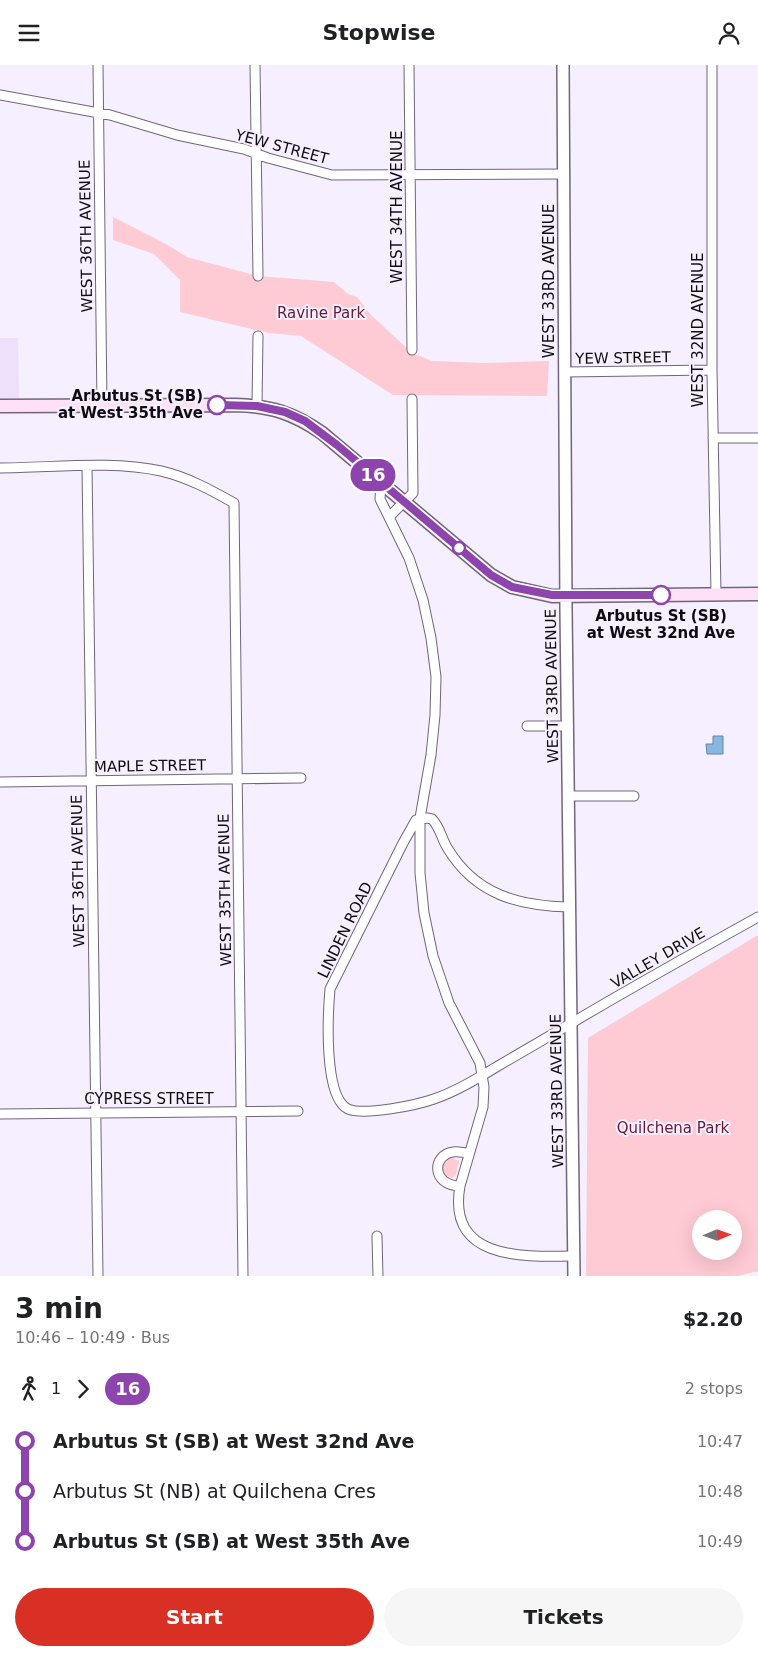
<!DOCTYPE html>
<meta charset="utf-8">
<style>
body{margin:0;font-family:"DejaVu Sans",sans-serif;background:#f6f6f6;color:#202124;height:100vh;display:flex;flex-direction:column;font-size:19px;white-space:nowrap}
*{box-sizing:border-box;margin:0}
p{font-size:16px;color:#757577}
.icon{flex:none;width:28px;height:28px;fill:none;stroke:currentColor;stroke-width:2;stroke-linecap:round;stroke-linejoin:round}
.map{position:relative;height:1211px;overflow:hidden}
.drawer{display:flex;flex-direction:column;background:#fff;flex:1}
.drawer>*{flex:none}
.badge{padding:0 10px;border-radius:16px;font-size:18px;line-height:32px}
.needle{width:32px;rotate:88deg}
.fabs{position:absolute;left:692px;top:1145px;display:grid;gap:10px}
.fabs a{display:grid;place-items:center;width:50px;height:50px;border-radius:50%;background:#fff;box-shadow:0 5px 20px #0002;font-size:25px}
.map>.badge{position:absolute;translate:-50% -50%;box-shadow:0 0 0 2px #fff}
.legs{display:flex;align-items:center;gap:8px;height:55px;padding:0 15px;font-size:16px}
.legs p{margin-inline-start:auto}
.head{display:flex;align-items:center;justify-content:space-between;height:85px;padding:0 15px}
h1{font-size:28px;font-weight:700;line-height:38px}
.action{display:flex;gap:10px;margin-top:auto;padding:10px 15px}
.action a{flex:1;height:58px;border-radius:30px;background:#d93025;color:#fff;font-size:20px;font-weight:700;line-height:58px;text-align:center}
.action a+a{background:#f6f6f6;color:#202124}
ul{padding:0 15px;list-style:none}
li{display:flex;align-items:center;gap:18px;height:50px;font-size:19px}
li i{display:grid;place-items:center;width:8px;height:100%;margin:0 6px;background:currentColor}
li i::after{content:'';width:12px;height:12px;margin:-6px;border:4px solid;border-radius:50%;background:#fff}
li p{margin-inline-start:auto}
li:first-child i{background:linear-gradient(#0000 50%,currentColor 0)}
li:last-child i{background:linear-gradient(currentColor 50%,#0000 0)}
header{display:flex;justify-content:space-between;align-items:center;height:65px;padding:0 15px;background:#fff;font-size:22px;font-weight:700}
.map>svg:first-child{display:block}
.built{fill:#ece0fb}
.green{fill:#fecad4;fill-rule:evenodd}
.water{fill:#87b8e2;stroke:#6384a4}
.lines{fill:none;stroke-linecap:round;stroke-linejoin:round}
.minor-casing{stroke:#70667d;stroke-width:11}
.tertiary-casing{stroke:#70667d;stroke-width:14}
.secondary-casing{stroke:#70667d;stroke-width:15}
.minor{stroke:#fff;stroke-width:9}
.tertiary{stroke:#fff;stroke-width:11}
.secondary{stroke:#fee1f7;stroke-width:12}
.line-1-casing{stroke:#fff;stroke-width:11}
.line-1{stroke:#8e44ad;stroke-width:8}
.stop-1-dot{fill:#fff;stroke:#8e44ad;stroke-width:2.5}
.labels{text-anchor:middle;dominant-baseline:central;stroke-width:4;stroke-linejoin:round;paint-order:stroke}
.street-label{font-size:15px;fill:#0f0b13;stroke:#f6efff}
.park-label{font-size:15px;fill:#661a32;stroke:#f6efff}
.stop-label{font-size:15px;font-weight:bold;fill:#0f0b13;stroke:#f6efff;text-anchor:end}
</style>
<header><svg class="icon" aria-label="menu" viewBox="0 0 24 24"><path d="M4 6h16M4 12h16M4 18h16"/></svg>Stopwise<svg class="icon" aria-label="person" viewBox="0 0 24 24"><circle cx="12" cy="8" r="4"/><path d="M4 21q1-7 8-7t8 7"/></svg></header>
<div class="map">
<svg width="758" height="1211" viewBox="0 0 758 1211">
<rect width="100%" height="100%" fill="#f6efff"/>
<path class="built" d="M0 273H18L19 333 0 334Z"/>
<path class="green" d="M113 152 166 179 187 192 258 211 334 217 348 229 357 232 371 250 412 288 432 296 485 298 549 296 547 331 393 330 301 271 269 268 180 247V215L154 189 113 175Z
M758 870V1206L737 1211H586L588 973ZM701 1154H734V1186H701Z
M449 1093H453L459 1096 456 1110 452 1113 445 1110 441 1103 445 1095Z"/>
<path class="water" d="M713 671H723V689H707L706 679H713Z"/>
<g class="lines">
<defs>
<path id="minor" d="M98 0 102 341
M255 0 258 211
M409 0 412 285
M712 0V305L716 529
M0 30 110 50 177 70 244 84 268 93 332 110 563 109
M565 307 712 305
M257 341 258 271
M713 373H758
M87 401 98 1211
M0 403C52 403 110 395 161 406 187 412 211 425 234 438L243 1211
M381 417 380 434 409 493 423 535 431 573 436 612 435 650 431 690 420 753V808L424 848 433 891 449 938 480 998 484 1022 483 1042 460 1121C447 1195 522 1192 574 1191
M389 452 413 428 412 334
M527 661H568
M0 717 301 713
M568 731H634
M570 842C519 841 476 830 448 784 442 775 440 762 432 754L427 753 416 755 403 778 330 924C328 947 323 1032 348 1044 364 1051 417 1040 434 1034 457 1026 478 1013 498 1001 522 987 546 973 570 959 632 922 695 887 758 852
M0 1049 298 1046
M460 1121C431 1120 432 1090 453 1087 458 1086 464 1088 469 1088
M377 1171 378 1211"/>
<path id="tertiary" d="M563 0 566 544 574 1211"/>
<path id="secondary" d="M0 341 236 340C271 341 293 348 322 368L491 510 512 522 552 531 758 529"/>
</defs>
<use href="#minor" class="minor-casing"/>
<use href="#tertiary" class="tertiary-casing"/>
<use href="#secondary" class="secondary-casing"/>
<use href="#minor" class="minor"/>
<use href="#tertiary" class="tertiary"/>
<use href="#secondary" class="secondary"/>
</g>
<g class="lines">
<defs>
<path id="line-1" d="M217 340 257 341 285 347 305 356 337 380 491 510 512 522 552 530H661"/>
</defs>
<use href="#line-1" class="line-1-casing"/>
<use href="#line-1" class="line-1"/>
</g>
<g class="stop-1-dot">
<circle cx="217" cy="340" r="9"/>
<circle cx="459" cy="483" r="6"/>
<circle cx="661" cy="530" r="9"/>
</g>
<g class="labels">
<g class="street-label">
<text transform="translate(282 82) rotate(15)">YEW STREET</text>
<text transform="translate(397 142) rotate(-90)">WEST 34TH AVENUE</text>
<text transform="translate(86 171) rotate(-91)">WEST 36TH AVENUE</text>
<text transform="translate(549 216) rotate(-90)">WEST 33RD AVENUE</text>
<text transform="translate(698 265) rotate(-90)">WEST 32ND AVENUE</text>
<text transform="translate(623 293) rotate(-1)">YEW STREET</text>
<text transform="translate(552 621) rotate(-91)">WEST 33RD AVENUE</text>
<text transform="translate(150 701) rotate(-1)">MAPLE STREET</text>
<text transform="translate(78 806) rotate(-91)">WEST 36TH AVENUE</text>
<text transform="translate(225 825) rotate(-91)">WEST 35TH AVENUE</text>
<text transform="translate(345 865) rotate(-64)">LINDEN ROAD</text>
<text transform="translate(658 893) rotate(-30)">VALLEY DRIVE</text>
<text transform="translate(557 1026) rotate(-91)">WEST 33RD AVENUE</text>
<text x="149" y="1034">CYPRESS STREET</text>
</g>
<g class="park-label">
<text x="321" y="248">Ravine Park</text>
<text x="673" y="1063">Quilchena Park</text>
</g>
<g class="stop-label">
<text x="203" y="331">Arbutus St (SB)<tspan x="203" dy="17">at West 35th Ave</tspan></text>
<text x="661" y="551" text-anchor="middle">Arbutus St (SB)<tspan x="661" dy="17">at West 32nd Ave</tspan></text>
</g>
</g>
</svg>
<div class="fabs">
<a><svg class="needle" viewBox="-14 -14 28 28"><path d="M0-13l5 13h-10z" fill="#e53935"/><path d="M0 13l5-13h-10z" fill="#757577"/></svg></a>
</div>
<b class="badge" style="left:373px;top:410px;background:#8e44ad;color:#fff">16</b>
</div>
<section class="drawer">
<div class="head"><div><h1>3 min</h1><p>10:46 – 10:49 · Bus</p></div><b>$2.20</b></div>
<div class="legs"><svg class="icon" aria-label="walk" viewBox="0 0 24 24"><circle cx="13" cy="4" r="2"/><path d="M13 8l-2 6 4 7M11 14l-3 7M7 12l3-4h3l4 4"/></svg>1<svg class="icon" aria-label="forward" viewBox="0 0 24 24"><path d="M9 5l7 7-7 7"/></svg><b class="badge" style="background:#8e44ad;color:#fff">16</b><p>2 stops</p></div>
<ul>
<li><i style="color:#8e44ad"></i><b>Arbutus St (SB) at West 32nd Ave</b><p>10:47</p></li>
<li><i style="color:#8e44ad"></i><span>Arbutus St (NB) at Quilchena Cres</span><p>10:48</p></li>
<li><i style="color:#8e44ad"></i><b>Arbutus St (SB) at West 35th Ave</b><p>10:49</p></li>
</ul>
<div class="action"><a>Start</a><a>Tickets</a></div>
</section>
